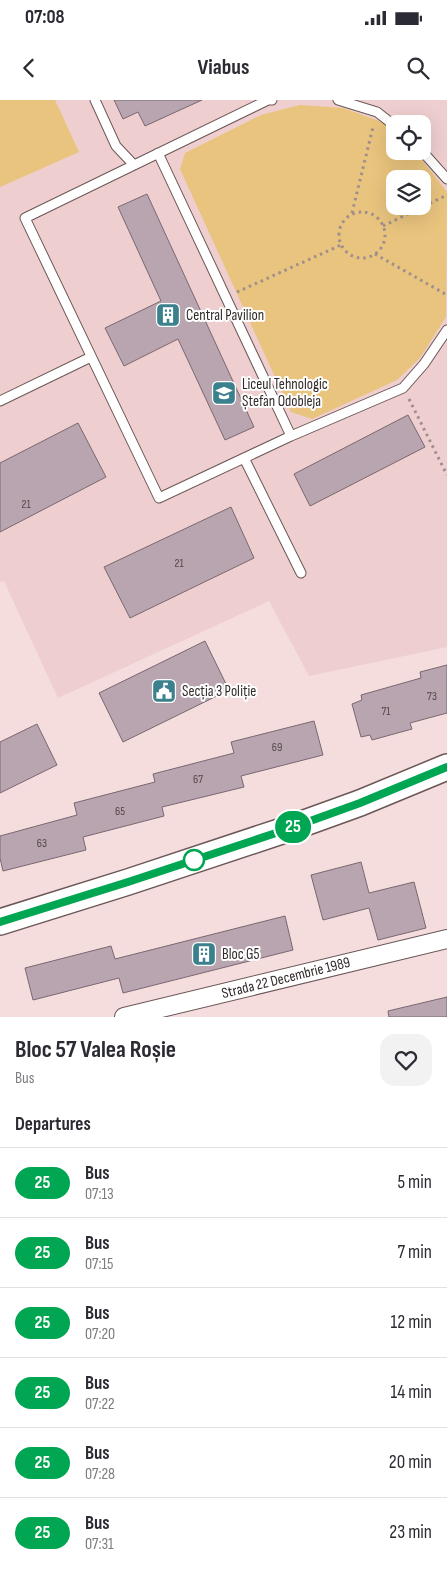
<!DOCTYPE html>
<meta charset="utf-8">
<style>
body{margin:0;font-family:"Sofia Sans Condensed",sans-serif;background:#f2f2f3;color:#2b2b33;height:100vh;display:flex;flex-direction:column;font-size:19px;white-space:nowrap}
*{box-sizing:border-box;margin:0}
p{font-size:16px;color:#7c7c81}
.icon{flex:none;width:28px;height:28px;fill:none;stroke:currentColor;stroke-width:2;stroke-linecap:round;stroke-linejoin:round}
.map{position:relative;height:917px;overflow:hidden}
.details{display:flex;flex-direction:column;background:#fff;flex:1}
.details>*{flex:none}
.badge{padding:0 10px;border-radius:16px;font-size:18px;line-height:32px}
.fabs{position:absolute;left:386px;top:15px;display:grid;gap:10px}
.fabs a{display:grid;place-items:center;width:45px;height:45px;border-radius:10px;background:#fff;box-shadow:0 5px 20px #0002;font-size:25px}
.map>.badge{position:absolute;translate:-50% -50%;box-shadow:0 0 0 2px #fff}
h2{padding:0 15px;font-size:19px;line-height:45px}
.round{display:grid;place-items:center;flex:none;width:52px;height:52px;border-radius:15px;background:#f2f2f3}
.overview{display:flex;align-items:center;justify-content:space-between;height:85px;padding:0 15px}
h1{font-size:24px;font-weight:700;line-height:38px}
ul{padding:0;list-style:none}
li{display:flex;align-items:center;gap:15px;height:70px;padding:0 15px;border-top:1px solid #e1e1e2}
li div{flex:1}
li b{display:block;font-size:19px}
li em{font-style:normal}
li .badge{min-width:55px;font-weight:700;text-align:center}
.status{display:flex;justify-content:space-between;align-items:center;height:35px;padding:0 25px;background:#fff;direction:ltr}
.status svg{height:14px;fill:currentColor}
header{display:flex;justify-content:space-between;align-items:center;height:65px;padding:0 15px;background:#fff;font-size:22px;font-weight:700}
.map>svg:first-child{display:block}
.built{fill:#eecece;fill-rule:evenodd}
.green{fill:#e9c47e;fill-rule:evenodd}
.building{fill:#b8a5af;stroke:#796871}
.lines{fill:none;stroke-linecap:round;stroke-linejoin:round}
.lane-casing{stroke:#6b5757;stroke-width:11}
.street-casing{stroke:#6b5757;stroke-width:20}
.secondary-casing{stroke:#6b5757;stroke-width:28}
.path{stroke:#a08e8e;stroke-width:3;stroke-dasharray:2.5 4;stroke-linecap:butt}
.lane{stroke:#fff;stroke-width:9}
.street{stroke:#fff;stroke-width:18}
.secondary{stroke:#fff;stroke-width:25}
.line-casing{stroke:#fff;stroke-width:11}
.line{stroke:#00a651;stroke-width:8}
.stop-dot{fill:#fff;stroke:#00a651;stroke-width:2.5}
.labels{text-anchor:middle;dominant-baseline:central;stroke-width:4;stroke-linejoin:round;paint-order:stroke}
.number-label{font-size:12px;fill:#54484a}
.poi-label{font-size:15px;fill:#322929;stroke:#fff;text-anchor:start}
.street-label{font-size:15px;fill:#322929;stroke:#fff}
</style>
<div class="status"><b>07:08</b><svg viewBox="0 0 49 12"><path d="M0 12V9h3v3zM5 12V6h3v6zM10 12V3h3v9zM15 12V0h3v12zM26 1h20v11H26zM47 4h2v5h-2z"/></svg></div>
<header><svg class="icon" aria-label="back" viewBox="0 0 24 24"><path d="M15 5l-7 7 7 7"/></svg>Viabus<svg class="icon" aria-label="search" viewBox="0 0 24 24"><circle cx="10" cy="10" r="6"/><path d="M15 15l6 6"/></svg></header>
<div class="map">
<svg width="447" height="917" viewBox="0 0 447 917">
<rect width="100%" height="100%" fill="#f5dddd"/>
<path class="built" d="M0 0H447V547L309 576 269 501 58 598 4 481 0 482ZM395 24H422V51H395ZM395 79H422V106H395Z"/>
<path class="green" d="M0 0H55L79 52 0 87Z
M300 5 343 8 382 22 395 34V51H415L447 92 446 217 420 258 397 280 312 319 291 312 180 69 185 53 261 15ZM395 79H422V106H395Z"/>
<path class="building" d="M114 0H202L145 26 138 12 123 19Z
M147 94 254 327 225 340 178 239 124 266 105 228 161 201 118 107Z
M408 315 425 347 310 406 294 374Z
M78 323 106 377 0 432V363Z
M231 407 254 458 130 518 104 467Z
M205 541 229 590 123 642 99 593Z
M447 565V613L410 623 412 629 372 640 370 635 361 637 352 604 362 600 361 595 421 578 420 572Z
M314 621 323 655 241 676 244 687 162 707 164 716 83 737 86 750 3 771 0 758V736L77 715 74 703 155 682 153 674 234 653 231 642Z
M37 624 57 665 0 693V642Z
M361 762 369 793 414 782 426 828 378 840 369 808 323 820 311 775Z
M285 816 293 850 123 893 119 878 33 900 25 868 111 846 115 859Z
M447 897V917H389L388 911Z"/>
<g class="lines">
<defs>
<path id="lane" d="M95 0 116 46 134 65
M338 0 377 12 395 26
M422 51 447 79
M158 53 291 336 159 398 25 118C106 79 187 39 268 0H272
M0 301 91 257
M291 336 403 288 424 264 447 230
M244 358 301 473"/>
<path id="street" d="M124 917 447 839"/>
<path id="secondary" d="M0 822 128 782 288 729 360 703 447 667"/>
</defs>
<use href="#lane" class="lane-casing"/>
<use href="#street" class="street-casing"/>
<use href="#secondary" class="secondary-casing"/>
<path class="path" d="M339 135a23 23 0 1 1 46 0a23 23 0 1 1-46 0Z
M352 113 373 27
M383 126 447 95
M375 154 447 195
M237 192 341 145
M409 299 447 375"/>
<use href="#lane" class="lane"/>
<use href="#street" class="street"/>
<use href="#secondary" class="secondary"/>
</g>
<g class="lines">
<defs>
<path id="line" d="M0 822 128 782 288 729 360 703 447 667"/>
</defs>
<use href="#line" class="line-casing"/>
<use href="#line" class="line"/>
</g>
<defs>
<symbol id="building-square" viewBox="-11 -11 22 22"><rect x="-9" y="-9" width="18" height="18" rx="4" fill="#3b808d" stroke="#fff"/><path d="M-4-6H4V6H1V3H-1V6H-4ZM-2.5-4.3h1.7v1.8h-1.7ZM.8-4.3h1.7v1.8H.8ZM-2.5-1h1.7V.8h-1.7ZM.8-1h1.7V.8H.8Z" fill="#fff"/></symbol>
<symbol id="school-square" viewBox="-11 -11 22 22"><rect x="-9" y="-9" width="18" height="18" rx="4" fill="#3b808d" stroke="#fff"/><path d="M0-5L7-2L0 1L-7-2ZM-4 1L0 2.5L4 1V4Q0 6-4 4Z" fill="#fff"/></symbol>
<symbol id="civic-square" viewBox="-11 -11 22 22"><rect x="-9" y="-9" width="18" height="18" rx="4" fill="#3b808d" stroke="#fff"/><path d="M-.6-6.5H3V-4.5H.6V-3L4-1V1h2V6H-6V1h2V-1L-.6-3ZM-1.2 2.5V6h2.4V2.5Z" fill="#fff"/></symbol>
</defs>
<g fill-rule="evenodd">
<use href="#building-square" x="154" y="201" width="28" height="28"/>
<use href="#school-square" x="210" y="279" width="28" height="28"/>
<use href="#civic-square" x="150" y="577" width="28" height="28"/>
<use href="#building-square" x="190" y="840" width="28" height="28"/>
</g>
<circle class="stop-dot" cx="194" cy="760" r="10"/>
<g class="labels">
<g class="number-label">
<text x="26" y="404">21</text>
<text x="179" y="463">21</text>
<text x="432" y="596">73</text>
<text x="386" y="611">71</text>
<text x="277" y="647">69</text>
<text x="198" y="679">67</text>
<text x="120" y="711">65</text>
<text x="42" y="743">63</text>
</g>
<g class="poi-label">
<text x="186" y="215">Central Pavilion</text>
<text x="242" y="284">Liceul Tehnologic<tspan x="242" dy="17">Ștefan Odobleja</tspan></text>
<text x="182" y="591">Secția 3 Poliție</text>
<text x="222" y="854">Bloc G5</text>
</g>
<g class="street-label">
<text transform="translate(286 878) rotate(-14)">Strada 22 Decembrie 1989</text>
</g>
</g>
</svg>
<div class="fabs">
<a><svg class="icon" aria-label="locate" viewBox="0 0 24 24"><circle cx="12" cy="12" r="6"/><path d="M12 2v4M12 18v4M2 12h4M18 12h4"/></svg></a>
<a><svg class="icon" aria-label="layers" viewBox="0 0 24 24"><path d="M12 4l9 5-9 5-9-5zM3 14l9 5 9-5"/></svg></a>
</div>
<b class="badge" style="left:293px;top:727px;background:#00a651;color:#fff">25</b>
</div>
<section class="details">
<div class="overview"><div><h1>Bloc 57 Valea Roșie</h1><p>Bus</p></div><a class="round"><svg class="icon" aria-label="heart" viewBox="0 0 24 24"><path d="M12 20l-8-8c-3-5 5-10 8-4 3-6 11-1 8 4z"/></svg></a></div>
<h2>Departures</h2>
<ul>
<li><span class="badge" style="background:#00a651;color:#fff">25</span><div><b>Bus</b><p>07:13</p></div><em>5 min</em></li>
<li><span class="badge" style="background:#00a651;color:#fff">25</span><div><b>Bus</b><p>07:15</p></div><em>7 min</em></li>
<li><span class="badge" style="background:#00a651;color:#fff">25</span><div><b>Bus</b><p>07:20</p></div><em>12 min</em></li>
<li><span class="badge" style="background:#00a651;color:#fff">25</span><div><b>Bus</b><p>07:22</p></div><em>14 min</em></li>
<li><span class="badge" style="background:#00a651;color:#fff">25</span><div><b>Bus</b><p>07:28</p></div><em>20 min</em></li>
<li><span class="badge" style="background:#00a651;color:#fff">25</span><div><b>Bus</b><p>07:31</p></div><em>23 min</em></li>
</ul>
</section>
